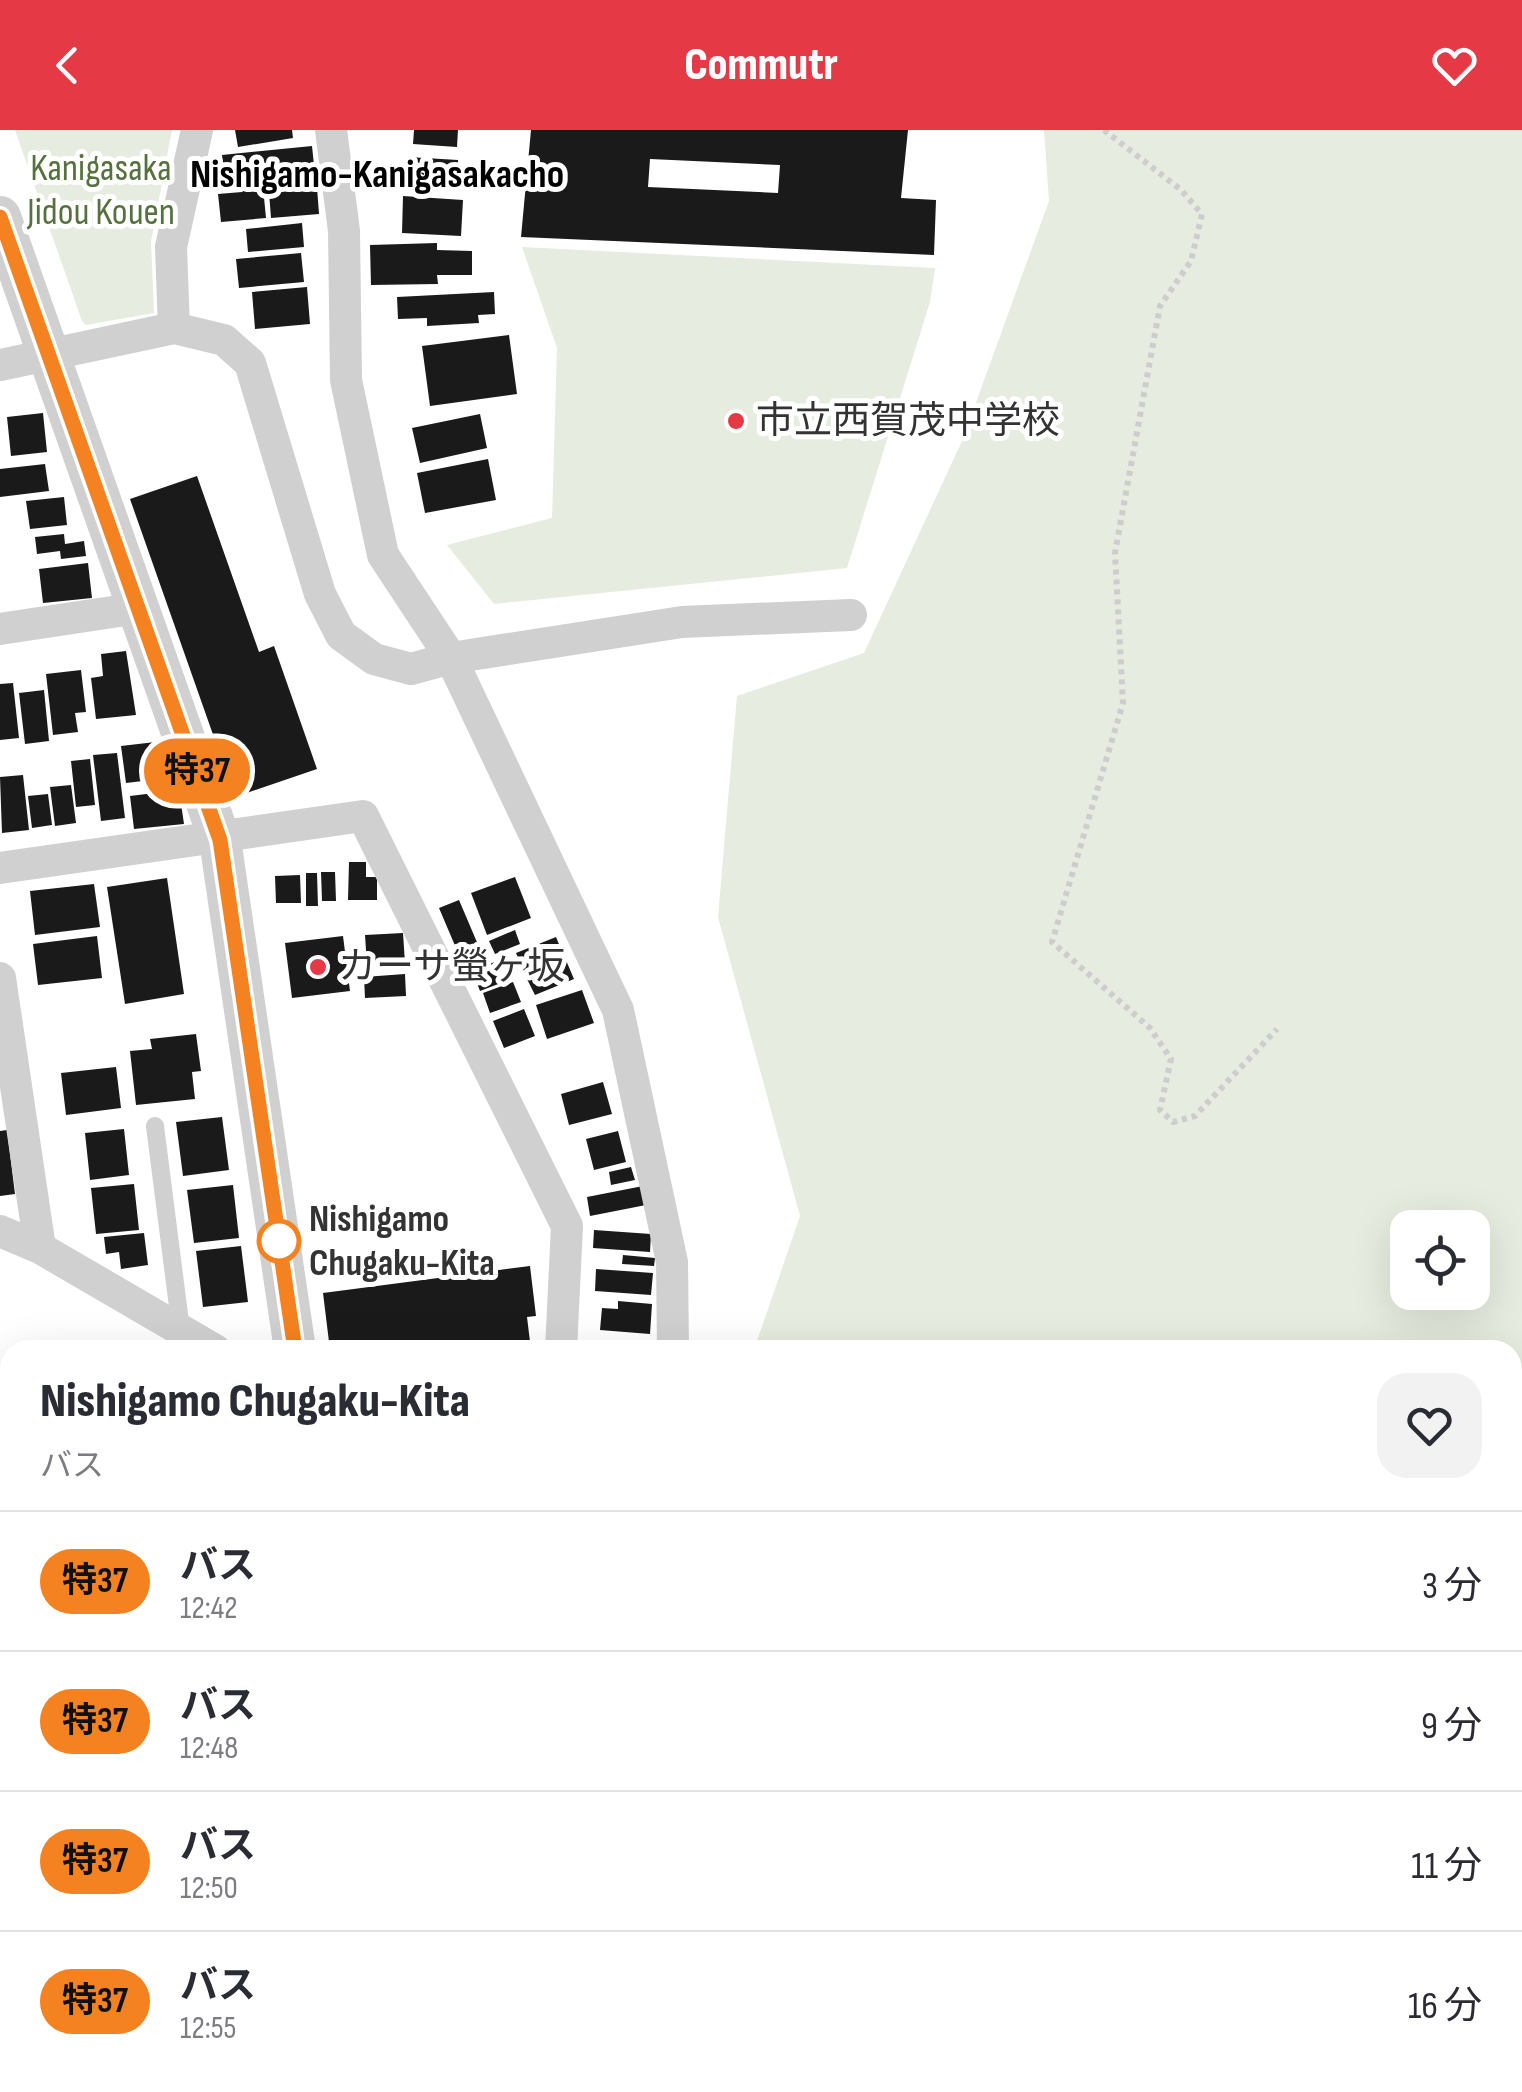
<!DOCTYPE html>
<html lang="ja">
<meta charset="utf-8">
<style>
body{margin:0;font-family:"Sofia Sans Condensed","Noto Sans JP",sans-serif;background:#f2f2f3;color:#2b2b33;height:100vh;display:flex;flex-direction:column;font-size:38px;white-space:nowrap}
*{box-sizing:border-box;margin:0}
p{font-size:32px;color:#7c7c81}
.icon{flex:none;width:55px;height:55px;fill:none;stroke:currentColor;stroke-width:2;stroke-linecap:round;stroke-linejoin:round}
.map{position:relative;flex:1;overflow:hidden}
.side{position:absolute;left:0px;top:1210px;width:1522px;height:752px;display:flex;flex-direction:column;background:#fff;border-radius:30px 30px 0 0;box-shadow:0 10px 40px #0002}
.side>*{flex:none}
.badge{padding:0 20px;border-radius:32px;font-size:35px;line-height:65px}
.controls{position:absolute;left:1390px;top:1080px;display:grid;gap:20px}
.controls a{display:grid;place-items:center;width:100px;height:100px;border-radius:20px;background:#fff;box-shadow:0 10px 40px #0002;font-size:50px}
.map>.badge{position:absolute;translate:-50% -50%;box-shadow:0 0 0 5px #fff}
.round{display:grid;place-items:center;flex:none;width:105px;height:105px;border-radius:30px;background:#f2f2f3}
.head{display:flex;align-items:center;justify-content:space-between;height:170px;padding:0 40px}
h1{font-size:48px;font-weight:800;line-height:75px}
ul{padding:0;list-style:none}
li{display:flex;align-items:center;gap:30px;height:140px;padding:0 40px;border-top:2px solid #e1e1e2}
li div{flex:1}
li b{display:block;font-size:38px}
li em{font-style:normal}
li .badge{min-width:110px;font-weight:700;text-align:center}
header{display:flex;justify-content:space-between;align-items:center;height:130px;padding:0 40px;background:#e63946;color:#fff;font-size:45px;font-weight:800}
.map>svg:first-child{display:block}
.green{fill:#e6ecdf;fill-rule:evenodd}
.building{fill:#1a1a1a;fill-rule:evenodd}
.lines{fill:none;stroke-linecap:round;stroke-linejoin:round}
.path{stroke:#cdcdcd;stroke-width:6;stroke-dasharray:5 5;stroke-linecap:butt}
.service{stroke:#d0d0d0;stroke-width:18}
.minor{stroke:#d0d0d0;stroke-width:32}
.tertiary{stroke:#d0d0d0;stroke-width:42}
.line-casing{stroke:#fff;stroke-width:22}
.line{stroke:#f58220;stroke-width:15}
.poi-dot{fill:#e63946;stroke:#fff;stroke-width:4}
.stop-dot{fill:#fff;stroke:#f58220;stroke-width:5}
.labels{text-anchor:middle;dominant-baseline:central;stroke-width:10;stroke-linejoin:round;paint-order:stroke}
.park-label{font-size:38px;fill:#56703f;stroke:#fff}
.poi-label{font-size:38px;fill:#333;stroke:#fff;text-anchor:start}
.stop-label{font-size:38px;font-weight:bold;fill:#333;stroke:#fff;text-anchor:start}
.neighbourhood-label{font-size:40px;font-weight:bold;fill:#000;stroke:#fff}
</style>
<header><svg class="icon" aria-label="back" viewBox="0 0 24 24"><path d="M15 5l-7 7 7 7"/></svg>Commutr<svg class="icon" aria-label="heart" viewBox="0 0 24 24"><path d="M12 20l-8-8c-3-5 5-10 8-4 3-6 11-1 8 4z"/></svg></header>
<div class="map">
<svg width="1522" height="1962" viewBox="0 0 1522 1962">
<rect width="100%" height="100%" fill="#fff"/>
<path class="green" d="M15 0H172L151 111 154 183 86 195 82 191Z
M1044 0H1522V1962H966L961 1953 1512 1952V1220H754L800 1086 718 787 737 566 864 523 962 311 1049 71ZM1408 1098H1472V1162H1408Z
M522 117 935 138 930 172 847 438 494 474 447 415 552 388 557 218Z"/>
<path class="building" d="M235 0H292L293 8 238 17Z
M414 0H458L457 17 413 14Z
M531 0H908L901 68 936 70 934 125 521 107ZM650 29 780 35 778 63 648 57Z
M312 16 314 35 224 43 222 25Z
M408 27 458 30 457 60 406 57Z
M316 44 319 84 271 88 268 49Z
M262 47 266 88 221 92 218 64 242 62 241 49Z
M403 66 463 70 461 106 402 103Z
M302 93 304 117 248 122 246 99Z
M437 113V120L472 121V145H437L438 154 371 155 370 115Z
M301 123 304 152 239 158 236 129Z
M307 157 310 194 255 199 252 162Z
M494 162 495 184 478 185 479 193 427 196V188L398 189 397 167Z
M509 205 517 264 430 276 422 216Z
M43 283 47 322 11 326 7 287Z
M480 284 487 318 420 333 412 298Z
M488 329 496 370 425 383 417 343Z
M45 334 49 361 0 367V339Z
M197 346 259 522 274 516 317 639 235 667 130 369Z
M64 367 67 395 30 399 26 371Z
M64 404 65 414 84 411 86 426 61 429 60 421 37 424 35 407Z
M88 433 92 468 43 473 39 439Z
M126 521 136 585 96 589 91 548 103 546 101 524Z
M81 540 86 582 75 583 78 602 53 605 46 544Z
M13 553 19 608 0 610V554Z
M44 560 49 611 25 614 19 563Z
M164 611 168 648 126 653 121 616Z
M117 623 125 688 101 691 93 625Z
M90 629 95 675 76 677 71 631Z
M23 645 29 700 2 703 0 647Z
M71 655 76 693 55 696 50 657Z
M179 660 184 694 134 699 130 666Z
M48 664 52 695 32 698 28 666Z
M349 732H366V747H377V770H348Z
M321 742H335L336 771H322Z
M306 743H317L318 776H306Z
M300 745 301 773H276L275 746Z
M515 747 531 788 487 805 471 763Z
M167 748 184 864 125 874 107 757Z
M94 754 100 797 35 805 30 761Z
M459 770 479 817 459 825 439 778Z
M515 800 520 814 495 824 489 811Z
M403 803 405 833 367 836 365 805Z
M97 806 102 848 38 855 33 814Z
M343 806 350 861 292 868 285 813Z
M556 807 563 824 524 841 516 823Z
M565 828 574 849 535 865 525 845Z
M503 829 511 849 480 861 472 840Z
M405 844 406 866 365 868 364 847Z
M513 852 521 872 490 883 483 863Z
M582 860 594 893 547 909 536 875Z
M524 879 535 906 504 918 493 891Z
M196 904 201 941 192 942 195 969 136 975 130 921 152 919 150 909Z
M116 937 121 978 66 985 61 943Z
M603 952 612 984 569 995 561 964Z
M222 987 229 1040 183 1046 176 992Z
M124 999 129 1045 90 1050 85 1003Z
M7 1000 15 1064 0 1066V1001Z
M618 1001 626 1032 594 1040 586 1009Z
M631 1037 635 1050 611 1055 609 1042Z
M134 1054 139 1100 96 1104 91 1058Z
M233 1055 239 1108 194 1113 187 1060Z
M643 1056 646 1075 590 1086 587 1067Z
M594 1100 651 1104 650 1122 593 1118Z
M144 1103 148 1135 121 1139 119 1122 106 1124 104 1107Z
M241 1116 248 1172 203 1177 196 1121Z
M623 1125 655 1128 654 1136 622 1134Z
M530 1136 536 1186 527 1187 531 1220H330L323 1163Z
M596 1139 653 1143 651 1165 595 1161Z
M618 1171 652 1174 650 1204 600 1200 602 1178 618 1179Z
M10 1291V1343L0 1337V1309Z
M0 1838 10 1840V1873L0 1871Z
M0 1886 10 1888V1924L0 1922Z
M0 1943 10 1945V1952H22L20 1962H0Z
M45 1952 90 1960V1962H43Z
M195 1952H231L228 1962H193Z
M243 1952H301L299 1962H241Z
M328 1952H375L397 1957 396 1962H326Z
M802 1952H835L833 1960 828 1962H800Z"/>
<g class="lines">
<path class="path" d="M1104 0 1180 59 1202 84 1191 131 1160 176 1115 423 1123 573 1052 812 1150 898 1171 929 1160 980 1173 992 1195 986 1277 899"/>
<path class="service" d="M155 996 181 1200"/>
<path class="minor" d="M331 0 344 101 346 250 383 425 451 528 618 880 672 1132 673 1220
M174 198 171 117 197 0
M0 235 174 198 224 210 250 233 320 464 341 505 374 529 411 539 451 528 682 492 851 485
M0 499 139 478
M0 738 363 686 567 1096 561 1220
M0 848 40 1118
M0 1101 40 1118 215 1220
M0 1433 10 1436
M0 1570 10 1527
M549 1952 594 1962
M940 1952 945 1962
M468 1962 470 1952
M768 1962 770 1952"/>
<path class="tertiary" d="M0 87 220 710 295 1220
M145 1962 148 1952"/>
</g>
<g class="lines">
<defs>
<path id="line" d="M0 87 220 710 295 1220"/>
</defs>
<use href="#line" class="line-casing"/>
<use href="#line" class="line"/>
</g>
<g class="poi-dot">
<circle cx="736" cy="291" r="10"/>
<circle cx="318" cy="837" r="10"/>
</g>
<circle class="stop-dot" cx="279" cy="1111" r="20"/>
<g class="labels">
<g class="park-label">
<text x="101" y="38">Kanigasaka<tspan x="101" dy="44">Jidou Kouen</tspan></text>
</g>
<g class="poi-label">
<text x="756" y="291">市立西賀茂中学校</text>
<text x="338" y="837">カーサ螢ヶ坂</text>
</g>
<g class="stop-label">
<text x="309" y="1089">Nishigamo<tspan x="309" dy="44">Chugaku-Kita</tspan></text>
</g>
<g class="neighbourhood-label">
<text x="377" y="45">Nishigamo-Kanigasakacho</text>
</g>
</g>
</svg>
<div class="controls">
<a><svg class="icon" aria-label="locate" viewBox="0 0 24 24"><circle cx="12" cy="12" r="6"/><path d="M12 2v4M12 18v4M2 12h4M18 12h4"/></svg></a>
</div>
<b class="badge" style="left:197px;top:641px;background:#f58220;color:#111">特37</b>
<section class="side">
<div class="head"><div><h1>Nishigamo Chugaku-Kita</h1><p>バス</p></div><a class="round"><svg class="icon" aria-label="heart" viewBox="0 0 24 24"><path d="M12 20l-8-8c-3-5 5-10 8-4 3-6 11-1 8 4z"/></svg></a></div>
<ul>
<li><span class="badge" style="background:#f58220;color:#111">特37</span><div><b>バス</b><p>12:42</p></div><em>3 分</em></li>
<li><span class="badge" style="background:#f58220;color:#111">特37</span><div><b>バス</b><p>12:48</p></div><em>9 分</em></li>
<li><span class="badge" style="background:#f58220;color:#111">特37</span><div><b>バス</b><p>12:50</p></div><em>11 分</em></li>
<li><span class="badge" style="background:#f58220;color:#111">特37</span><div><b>バス</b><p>12:55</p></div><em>16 分</em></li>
</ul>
</section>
</div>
